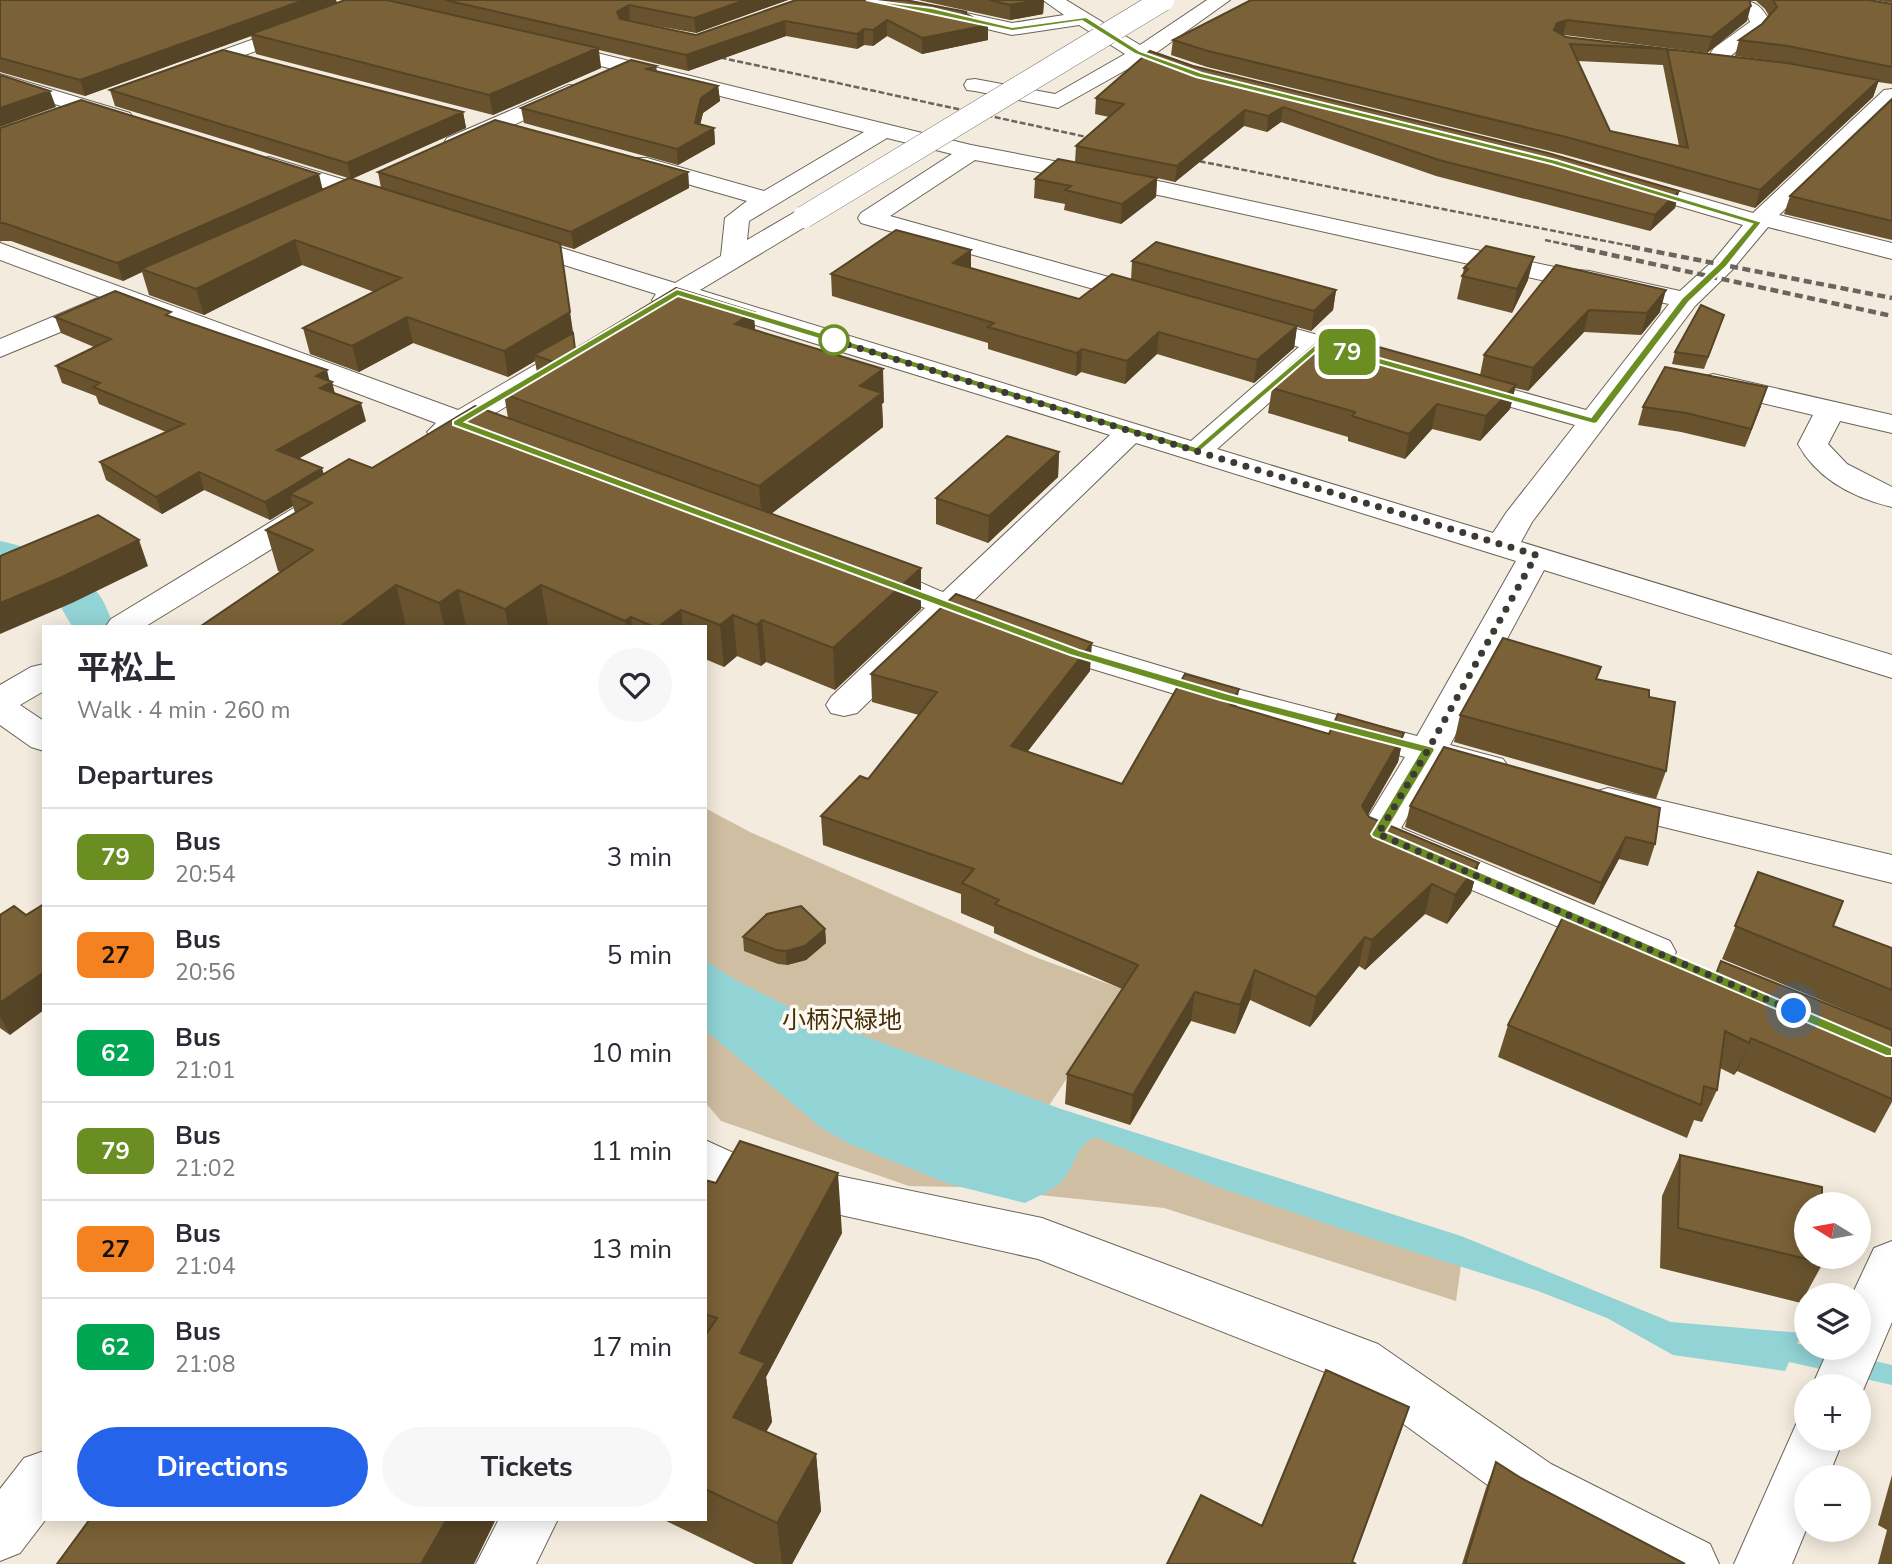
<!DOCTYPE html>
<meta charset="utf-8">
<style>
body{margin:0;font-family:"Nunito Sans","Noto Sans JP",sans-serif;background:#f7f7f7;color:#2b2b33;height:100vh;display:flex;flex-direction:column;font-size:26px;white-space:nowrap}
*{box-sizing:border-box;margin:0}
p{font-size:23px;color:#7c7c81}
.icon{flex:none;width:38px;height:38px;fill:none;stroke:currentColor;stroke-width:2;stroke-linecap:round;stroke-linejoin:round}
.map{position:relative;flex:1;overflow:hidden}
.panel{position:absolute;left:42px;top:625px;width:665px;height:896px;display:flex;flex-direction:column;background:#fff;border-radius:0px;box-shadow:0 4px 18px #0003}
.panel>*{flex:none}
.badge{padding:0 14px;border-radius:10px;font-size:24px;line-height:46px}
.needle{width:46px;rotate:281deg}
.controls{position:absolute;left:1794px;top:1192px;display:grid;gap:14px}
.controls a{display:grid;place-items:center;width:77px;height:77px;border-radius:50%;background:#fff;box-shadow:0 4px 18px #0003;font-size:35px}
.you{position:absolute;width:35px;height:35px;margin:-18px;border:5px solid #fff;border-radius:50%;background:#1a73e8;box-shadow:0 0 0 10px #1a73e833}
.map>.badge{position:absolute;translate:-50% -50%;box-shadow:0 0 0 4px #fff}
h2{padding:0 35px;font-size:26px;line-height:63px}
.round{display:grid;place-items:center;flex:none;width:74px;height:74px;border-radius:37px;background:#f7f7f7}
.head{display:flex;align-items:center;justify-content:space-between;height:119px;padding:0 35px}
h1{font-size:33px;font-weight:700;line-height:52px}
.action{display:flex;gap:14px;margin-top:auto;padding:14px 35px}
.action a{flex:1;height:80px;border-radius:42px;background:#2563eb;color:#fff;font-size:28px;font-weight:700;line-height:80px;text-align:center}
.action a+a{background:#f7f7f7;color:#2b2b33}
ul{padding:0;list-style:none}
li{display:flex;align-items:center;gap:21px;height:98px;padding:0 35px;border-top:2px solid #e1e1e2}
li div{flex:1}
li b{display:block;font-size:26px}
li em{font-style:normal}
li .badge{min-width:77px;font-weight:700;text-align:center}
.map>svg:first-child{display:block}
.green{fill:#cfbea2}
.water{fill:#92d3d5}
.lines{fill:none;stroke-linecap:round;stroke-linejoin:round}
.stream{fill:#92d3d5;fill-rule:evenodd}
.minor-casing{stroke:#6b6357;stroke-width:2}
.major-casing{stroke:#6b6357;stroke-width:2}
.minor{fill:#fff;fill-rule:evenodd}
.major{fill:#fff;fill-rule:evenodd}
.rail-far1{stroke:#6a655e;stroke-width:2.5;stroke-dasharray:6 2.5;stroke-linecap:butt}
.rail{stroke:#6a655e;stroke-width:4.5;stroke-dasharray:8 4.5;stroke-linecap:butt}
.minor-bridge-casing{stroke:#6b6357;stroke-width:23;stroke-linecap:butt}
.minor-bridge{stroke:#fff;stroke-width:22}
.wall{fill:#69532f;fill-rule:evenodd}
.shaded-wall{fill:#554426}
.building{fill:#7a6137;stroke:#554426;stroke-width:2;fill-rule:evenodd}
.line{fill:#6b8e23;stroke:#fff;stroke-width:2}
.walk{stroke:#3d3934;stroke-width:7;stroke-dasharray:0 12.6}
.stop-dot{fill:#fff;stroke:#6b8e23;stroke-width:3.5}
.labels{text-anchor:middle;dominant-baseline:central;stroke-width:7;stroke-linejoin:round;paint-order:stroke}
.park-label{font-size:24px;fill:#43300b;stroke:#fef8f0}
</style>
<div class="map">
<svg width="1892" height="1564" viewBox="0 0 1892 1564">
<rect width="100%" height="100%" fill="#f3ebdd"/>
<path class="green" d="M705 808 750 832 1035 957 1125 990 1046 1110 1282 1189 1461 1265 1456 1301 1164 1208 962 1187 909 1186 721 1121 705 1102Z"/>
<path class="water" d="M0 541C36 549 78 564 100 596 106 605 110 617 114 626H72C49 589 47 567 0 554Z
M705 960 737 981 789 1007 848 1030 1061 1109 1461 1236 1671 1322 1802 1333 1785 1371 1673 1355 1607 1318 1538 1291 1342 1229 1218 1187 1095 1137C1074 1146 1075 1170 1059 1184 1049 1192 1036 1197 1025 1203L949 1184 850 1144 823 1129 705 1030Z"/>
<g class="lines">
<path class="stream" d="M1775 1340 1806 1345V1348H1818L1892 1365V1385L1767 1357 1764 1350 1767 1343Z"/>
<defs>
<path id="minor" d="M859 0H906L1012 23 1064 15 1043 0H1066L1140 45 1207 0H1230L1156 53 1200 69 1204 73 1200 77H1186L1142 61 1058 108 975 91 967 90 964 85 967 80 975 79 1055 94 1125 54 1079 25 1012 35 932 16 869 6Z
M1730 0C1752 0 1760 2 1770 22 1757 41 1734 48 1721 67H1707L1704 63 1714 48 1750 22 1747 14Z
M304 21 311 23 314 27 311 31 190 75H176L172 71 176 67Z
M548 41 971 145 1163 182 1559 268 1589 271 1680 291 1714 260 1743 225 1620 189 1616 184 1620 179H1636L1753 213 1884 90 1892 89V107L1779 215 1892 243V259L1768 227 1732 270 1695 306 1532 522 1521 542 1892 655V678L1544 570 1450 745 1503 759 1509 768 1503 777 1490 780 1437 766 1401 828 1670 941 1676 952 1670 963 1655 968 1364 844 1358 834 1405 757 1211 705 1063 660 954 619 857 713 844 716 831 713 826 705 831 697 925 608 860 584 855 577 860 570C886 563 919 583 943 592L1110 435 681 302 665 308 656 306 652 300 656 294 504 246 500 241 504 236 513 233 675 283 721 256 725 218 747 201 631 168 627 163 631 158H647L764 191 864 132 541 51 538 47 541 43ZM887 138 952 154 861 213 858 218 861 223 1150 305 1159 303 1163 297 1159 291 890 216 975 160 1163 196 1559 284 1589 287 1669 304 1586 410 1461 375 1451 378 1447 384 1451 390 1575 425 1506 513 1493 533 1217 449 1324 354 1366 365 1376 363 1380 357 1376 351 1245 315 1235 317 1231 323 1235 329 1299 347 1191 441 700 290 813 222 816 217 813 212 804 210 795 212 747 240 749 221ZM1136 443 1516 561 1417 736 1237 689 1087 644 972 602Z
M0 74 130 113 133 118 130 123 122 125 0 87Z
M569 85 577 86 580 91 577 96 463 148H447L444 143 447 138Z
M269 157 391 194 394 199 391 204 382 206 261 169 257 164 261 159Z
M0 243 458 410 540 362 550 360 560 362 564 368 560 374 482 421 512 433 516 439 512 445 501 448 461 433 442 441 431 438 427 432 436 423 120 304 116 309 0 357V339L100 297 0 260Z
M1713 374 1892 415V433L1840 421 1828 444 1847 464 1892 487V507C1854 498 1817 479 1798 444L1813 415 1703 389 1699 383 1703 377Z
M313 500 324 503 329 510 324 517 146 626H106L111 619 302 503Z
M44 664V691L20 705 44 721V751L31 747 0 725V685L31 667Z
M1608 788 1892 855V883L1594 810 1589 801 1594 792Z
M705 1140 738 1155 1042 1218 1378 1344 1551 1464 1710 1544 1719 1564H1631L1511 1502 1340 1378 1038 1259 710 1186 705 1183Z
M44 1451 46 1519 20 1553 0 1561V1489L24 1458Z
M499 1519H558L536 1564H476Z"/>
<path id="major" d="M1892 1241V1322L1858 1402V1386H1812L1829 1348H1858V1295H1852L1874 1248Z
M1806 1417V1438H1844L1828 1477H1806V1530L1792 1564H1734L1798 1420Z"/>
</defs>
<use href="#minor" class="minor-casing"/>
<use href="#major" class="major-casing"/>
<use href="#minor" class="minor"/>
<use href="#major" class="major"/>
<path class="rail-far1" d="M704 54 1105 141
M1183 158 1641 248
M1545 240 1583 248"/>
<path class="rail" d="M1575 247 1892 316
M1632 247 1892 298"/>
<defs>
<path id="minor-bridge" d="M804 217 1163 0"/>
</defs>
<use href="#minor-bridge" class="minor-bridge-casing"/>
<use href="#minor-bridge" class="minor-bridge"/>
</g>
<path class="wall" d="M0 0H336L337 3 345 0H788L696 33 629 21 696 35 796 0 967 12V15L988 25V40L922 54 887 36 873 46 864 45 857 49 786 36 688 71 599 50 601 68 493 115 256 54 251 36 85 96 0 72Z
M918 0H1044L1043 14 1010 20Z
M1251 0H1869L1892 4V84L1878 82 1873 97 1755 208 1562 154 1207 67 1171 55 1173 40ZM1749 1H1756L1765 9 1769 16 1762 24 1739 40 1735 56 1783 62 1566 37 1564 35 1707 53 1747 21ZM1577 61 1663 65 1679 146 1610 131Z
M1874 0H1892V3Z
M656 66 657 71 718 86 720 101 703 113 700 124 714 128 715 144 678 165 524 123 521 108Z
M1193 66 1679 191 1675 208 1650 231 1436 176 1281 122 1267 132 1244 126 1175 182 1157 178 1156 197 1121 224 1064 210 1065 204 1034 198 1035 179 1075 162 1076 146 1109 117 1095 114 1096 98Z
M110 90 463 112 466 128 352 179 381 188 378 172H688L689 188 574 249 560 245 575 349 755 330 884 402 882 404 883 427 771 514 921 609 835 690 766 662 761 666 737 656 724 667 705 659V626H551L548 625 547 626H201L281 572 278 571 266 530 295 513 293 506 270 520 204 490 162 514 106 480 100 462 166 432 99 404 96 396 62 383 56 366 94 347 61 333 55 317H173L332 382 335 394 366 421 299 458 324 474 372 468 508 418 504 394 537 373 535 361 508 377 413 343 359 372 310 354 303 328 374 292 302 265 204 315 149 295 142 272 123 281 11 241H1L0 242V128L322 189 348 178 115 106Z
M1892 99V240L1784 214 1790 196Z
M1132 261 1336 290 1333 310 1311 331 1297 327 1294 348 1254 383 1157 354 1125 384 1081 372 1076 376 988 349V343L832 296 831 274 971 268 1079 299 1131 280Z
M1556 265 1660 312 1641 335 1584 332 1528 391 1515 388 1510 409 1480 441 1432 429 1405 459 1348 441V437L1268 413 1272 388 1288 373 1289 367 1480 375 1484 355Z
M1464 268 1528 280 1512 313 1457 299Z
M1720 327 1704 369 1672 364 1675 352Z
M1761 406 1745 447 1681 432 1638 425 1643 407Z
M1059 452 1058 477 988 543 936 524V498Z
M1090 671 1028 751 1122 784 1236 707 1329 734 1404 733 1398 762 1368 815 1369 817 1479 863 1471 893 1447 924 1425 914 1365 970 1359 966 1310 1027 1250 1000 1235 1034 1191 1021 1130 1125 1065 1104 1067 1074 1122 989 994 933V927L961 913V894L823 845 821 816 868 779 919 715 872 702 871 674Z
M1598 679 1666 771 1656 799 1454 742 1460 715Z
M1444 747 1655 844 1648 866 1619 859 1594 905 1405 827 1410 806Z
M1758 872 1833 926 1892 948V1102L1875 1133 1737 1071 1734 1075 1720 1068 1717 1090 1702 1122 1694 1120 1687 1138 1498 1057 1508 1025 1864 1018 1722 959Z
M0 915 10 1035 0 1028Z
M825 929 826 943 806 960 787 965 778 964 744 951 743 937Z
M1680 1155 1823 1263 1801 1303 1660 1268 1662 1196Z
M705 1180 842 1233 766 1377 772 1422 766 1432 816 1454 821 1511 792 1564H755L662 1519H705Z
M1496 1462 1521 1478 1685 1564H1462L1486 1488Z
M1892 1475V1564H1878L1887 1530 1878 1525Z"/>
<path class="shaded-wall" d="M304 0H336L337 4 251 34V36L85 96 80 80Z
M745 0H788L696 33 694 18Z
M1038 0H1044L1043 14 1010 20V5Z
M629 5 630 20 619 27 617 12Z
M1751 6 1747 21 1707 53 1712 37Z
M887 20V36L873 46V30Z
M1567 20 1563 35 1554 30 1557 23Z
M785 21 786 36 688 71 686 55Z
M988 25V40L922 54V38Z
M864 29V45L857 49V34Z
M598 48 601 68 493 115 489 95Z
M1879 80 1873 97 1755 208 1760 190Z
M718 86 720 101 703 113 697 138 714 128 715 144 678 165 677 149 695 123 701 98Z
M50 91 56 107 0 127V108Z
M1283 107 1281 122 1267 132 1268 116Z
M1245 110 1244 126 1175 182 1177 166Z
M463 112 466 128 351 179 347 163Z
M688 172 689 188 574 249 571 232Z
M319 174 323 191 141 269 142 272 123 281 117 263Z
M1157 178 1156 197 1121 224 1122 204Z
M1679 191 1675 208 1650 231 1655 215Z
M295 240 302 265 204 315 196 289Z
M560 243 574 339 534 355 535 361 508 377 504 351Z
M971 250V272L953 263Z
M1534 257 1528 280 1512 313 1517 289Z
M1336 290 1333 310 1311 331 1314 311Z
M1666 290 1660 312 1641 335 1647 313Z
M1589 310 1584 332 1528 391 1533 368Z
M754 312 756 344 735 324Z
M407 317 413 343 359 372 352 346Z
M1297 326 1294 348 1254 383 1257 360Z
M1159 332 1157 354 1125 384 1127 361Z
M1082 349 1081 372 1076 376 1077 353Z
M883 369 884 402 882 404 883 427 762 521 759 486 860 386Z
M327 370 330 383 332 382 336 399 324 406 316 376Z
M1516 385 1510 409 1480 441 1486 416Z
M1767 387 1761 406 1745 447 1751 429Z
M361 403 366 421 282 468 277 450Z
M1437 404 1432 429 1405 459 1409 434Z
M1059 452 1058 477 988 543 989 516Z
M322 468 327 485 290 494 293 506 270 520 265 502Z
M199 472 204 490 162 514 156 497Z
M139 540 148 566 72 603 0 634V603Z
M921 568V609L835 690 833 648Z
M396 585 406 626H341Z
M541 585 548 625 547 626H508L505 609Z
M458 590 466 626H444L439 603Z
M681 610 683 626H659Z
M733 615 737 656 724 667 720 625Z
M631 617 632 626H626L625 621Z
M762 620 766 662 761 666 757 625Z
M1092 643 1090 671 1010 774 1011 746Z
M1239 689 1235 718 1230 705Z
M1404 733 1398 762 1356 835 1362 806Z
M1626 837 1619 859 1594 905 1601 883Z
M1479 863 1471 893 1447 924 1455 895Z
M1432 884 1425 914 1365 970 1372 940Z
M825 929 826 943 806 960 787 965 786 951Z
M1365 937 1359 966 1310 1027 1316 997Z
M1255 970 1250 1000 1235 1034 1240 1005Z
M44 972V1010L10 1035 0 1016V1003Z
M1195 992 1191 1021 1130 1125 1133 1095Z
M1751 1038 1737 1071 1734 1075 1749 1043Z
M838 1173 842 1233 766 1377 772 1422 741 1474 733 1417 740 1353Z
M1409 1407 1400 1434 1352 1564H1351Z
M816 1454 821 1511 792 1564H782L777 1523Z
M447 1519H496L474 1564H421Z"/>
<path class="building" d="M0 0H304L80 80 0 58Z
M345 0H387L598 48 489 95 251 34Z
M445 0H745L694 18 629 5 617 12 620 19 696 35 796 0H904L967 12H962L988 25 922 38 887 20 873 30 864 29 857 34 785 21 686 55Z
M989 0H1038L1010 5Z
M1251 0H1749L1751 6 1712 37 1567 20 1557 23 1554 30 1566 37 1787 63 1879 80 1760 190 1566 137 1208 51 1173 40ZM1570 44 1667 49 1688 148 1610 131Z
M1773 0H1869L1892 4V67L1788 46 1739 40 1762 24 1777 7Z
M223 50 463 112 347 163 110 90Z
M1150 51 1193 66 1548 153 1679 191 1655 215 1439 160 1283 107 1268 116 1245 110 1177 166 1076 146 1124 104 1096 98Z
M631 60 656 66 647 69 718 86 701 98 695 123 714 128 677 149 521 108Z
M0 75 50 91 0 108Z
M1892 99V221L1790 196Z
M81 100 319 174 117 263 4 223H0V128Z
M495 120 688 172 571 232 378 172Z
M1058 159 1157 178 1122 204 1065 190 1071 186 1035 179Z
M349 178 560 243 570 312 504 351 407 317 352 346 303 328 401 278 295 240 196 289 141 269Z
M896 230 971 250 953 263 1079 299 1112 274 1297 326 1257 360 1159 332 1127 361 1082 349 1077 353 988 327 994 323 831 274Z
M1156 242 1336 290 1314 311 1132 261Z
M1486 246 1534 257 1517 289 1462 276 1468 269 1464 268Z
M1556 265 1666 290 1647 313 1589 310 1533 368 1484 355Z
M676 288 754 312 735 324 883 369 860 386 882 393 759 486 504 394 554 362 534 355 573 333 575 349Z
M115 291 171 312 166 315 327 370 316 376 332 382 320 388 361 403 277 450 322 468 265 502 199 472 156 497 100 462 184 424 93 387 100 383 56 366 111 339 55 317Z
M1701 305 1724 315 1708 357 1675 352Z
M1328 333 1516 385 1486 416 1437 404 1409 434 1352 416 1355 412 1272 388 1292 368 1289 367Z
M1665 367 1767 387 1751 429 1686 413 1643 407Z
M475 406 921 568 833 648 762 620 757 625 733 615 720 625 681 610 659 626H652L631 617 625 621 541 585 505 609 458 590 439 603 396 585 341 626H201L313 550 266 530 312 503 290 494 349 459 372 468Z
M1007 436 1059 452 989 516 936 498Z
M98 515 139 540 62 577 0 603V556Z
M956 594 1092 643 1011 746 1122 784 1185 674 1239 689 1230 705 1329 734 1338 714 1404 733 1362 806 1369 817 1479 863 1455 895 1432 884 1372 940 1365 937 1316 997 1255 970 1240 1005 1195 992 1133 1095 1067 1074 1138 965 995 904 999 900 962 883 974 869 821 816 860 776 868 779 937 692 871 674Z
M1503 638 1601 667 1596 679 1649 690V697L1675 702 1666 771 1460 715Z
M1444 747 1660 808 1655 844 1626 837 1601 883 1410 806Z
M1758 872 1843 901 1833 926 1892 948V990L1735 926Z
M44 904V972L0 1003V915L14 906 26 915Z
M801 906 825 929 805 946 786 951 776 950 743 937 767 914Z
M1564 915 1716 974 1721 961 1892 1030V1099L1751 1038 1749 1043 1725 1031 1717 1090 1704 1086 1701 1105 1508 1025Z
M740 1141 838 1173 740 1353 765 1363 733 1417 816 1454 777 1523 705 1489V1336L717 1318 705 1314V1180L716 1183Z
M1680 1155 1822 1187V1204H1806V1256H1823V1263L1678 1228Z
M1326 1370 1409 1407 1352 1562 1356 1564H1167L1201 1495 1262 1526Z
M1496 1462 1521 1478 1685 1564H1465Z
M90 1519H447L421 1564H57Z"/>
<path class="line" d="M866 0H869L932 8 1012 27 1086 17 1140 51 1202 73 1556 160 1762 222 1726 267 1689 302 1597 423 1594 424 1320 348 1197 454 678 296 465 422 1079 650 1229 694 1433 747 1435 750 1386 832 1892 1048V1056H1886L1373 837 1371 834 1420 752 1220 700 1070 655 453 425V421L677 289 1196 447 1319 341 1591 417 1682 298 1719 263 1752 224 1551 164 1196 77 1135 54 1082 21 1012 31Z"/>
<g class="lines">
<path class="walk" d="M834 340 823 337 1536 555 1428 750 1378 834 1794 1011"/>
</g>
<circle class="stop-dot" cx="834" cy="340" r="14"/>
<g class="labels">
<g class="park-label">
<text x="842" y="1020">小柄沢緑地</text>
</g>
</g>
</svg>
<div class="controls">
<a><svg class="needle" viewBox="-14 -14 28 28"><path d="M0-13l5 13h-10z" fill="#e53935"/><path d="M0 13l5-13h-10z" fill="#7c7c81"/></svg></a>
<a><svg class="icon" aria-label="layers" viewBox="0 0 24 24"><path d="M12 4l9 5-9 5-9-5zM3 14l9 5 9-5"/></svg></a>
<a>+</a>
<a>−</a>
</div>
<div class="you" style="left:1794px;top:1011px"></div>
<b class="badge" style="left:1347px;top:352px;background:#6b8e23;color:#fff">79</b>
<section class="panel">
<div class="head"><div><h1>平松上</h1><p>Walk · 4 min · 260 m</p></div><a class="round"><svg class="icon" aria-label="heart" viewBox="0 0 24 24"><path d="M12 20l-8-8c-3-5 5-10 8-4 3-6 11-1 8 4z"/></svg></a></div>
<h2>Departures</h2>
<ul>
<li><span class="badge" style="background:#6b8e23;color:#fff">79</span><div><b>Bus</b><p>20:54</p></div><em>3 min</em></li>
<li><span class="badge" style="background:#f58220;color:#111">27</span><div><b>Bus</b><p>20:56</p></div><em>5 min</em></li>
<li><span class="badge" style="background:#00a651;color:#fff">62</span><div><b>Bus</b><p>21:01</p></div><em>10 min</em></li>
<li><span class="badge" style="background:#6b8e23;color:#fff">79</span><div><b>Bus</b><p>21:02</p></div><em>11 min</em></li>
<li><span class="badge" style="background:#f58220;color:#111">27</span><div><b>Bus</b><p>21:04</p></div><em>13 min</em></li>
<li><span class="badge" style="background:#00a651;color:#fff">62</span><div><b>Bus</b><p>21:08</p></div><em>17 min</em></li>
</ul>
<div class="action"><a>Directions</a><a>Tickets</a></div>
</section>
</div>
